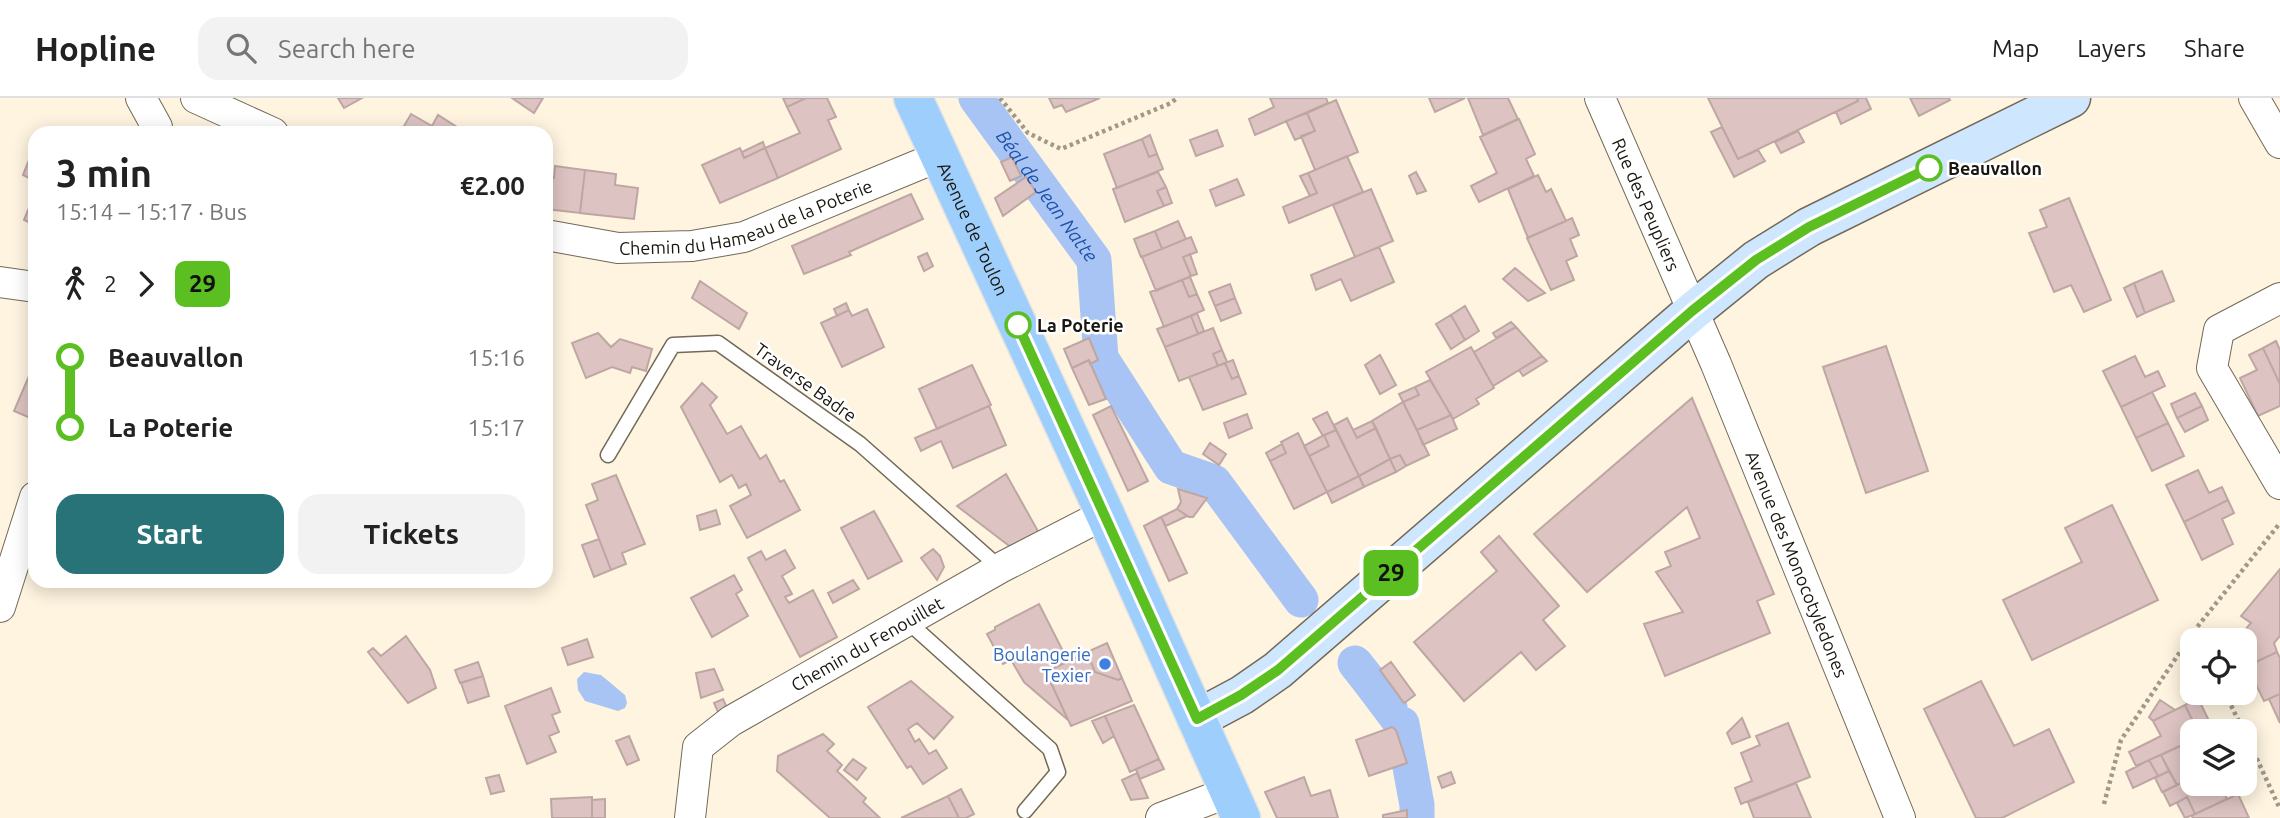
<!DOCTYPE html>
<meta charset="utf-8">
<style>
body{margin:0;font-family:Ubuntu,sans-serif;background:#f2f2f2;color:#222;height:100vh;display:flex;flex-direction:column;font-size:26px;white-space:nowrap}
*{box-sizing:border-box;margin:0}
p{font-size:23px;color:#767676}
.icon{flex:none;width:38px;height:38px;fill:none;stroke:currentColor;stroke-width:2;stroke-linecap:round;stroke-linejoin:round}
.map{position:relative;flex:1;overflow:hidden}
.panel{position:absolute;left:28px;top:28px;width:525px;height:462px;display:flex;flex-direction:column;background:#fff;border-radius:21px;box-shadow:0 4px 18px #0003}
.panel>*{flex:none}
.badge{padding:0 14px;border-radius:10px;font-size:24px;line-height:46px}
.buttons{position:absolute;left:2180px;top:530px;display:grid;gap:14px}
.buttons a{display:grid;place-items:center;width:77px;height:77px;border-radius:14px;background:#fff;box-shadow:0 4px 18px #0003;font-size:35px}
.map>.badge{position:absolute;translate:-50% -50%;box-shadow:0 0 0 4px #fff}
.legs{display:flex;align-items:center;gap:10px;height:77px;padding:0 28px;font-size:23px}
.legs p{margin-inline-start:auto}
.headline{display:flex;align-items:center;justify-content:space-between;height:119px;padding:0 28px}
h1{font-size:38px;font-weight:600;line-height:52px}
.action{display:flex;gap:14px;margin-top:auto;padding:14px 28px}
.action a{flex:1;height:80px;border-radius:21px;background:#287377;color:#fff;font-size:28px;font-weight:600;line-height:80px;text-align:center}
.action a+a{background:#f2f2f2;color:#222}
ul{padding:0 28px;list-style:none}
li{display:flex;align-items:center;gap:24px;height:70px;font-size:26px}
li i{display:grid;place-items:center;width:10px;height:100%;margin:0 9px;background:currentColor}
li i::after{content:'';width:18px;height:18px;margin:-9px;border:5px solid;border-radius:50%;background:#fff}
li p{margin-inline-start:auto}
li:first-child i{background:linear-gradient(#0000 50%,currentColor 0)}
li:last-child i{background:linear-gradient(currentColor 50%,#0000 0)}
header{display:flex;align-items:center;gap:42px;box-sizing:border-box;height:98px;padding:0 35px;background:#fff;border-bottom:2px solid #e0e0e0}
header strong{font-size:33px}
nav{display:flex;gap:38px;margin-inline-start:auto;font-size:24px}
.search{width:490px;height:63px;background:#f2f2f2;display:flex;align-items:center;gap:18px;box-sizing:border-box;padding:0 24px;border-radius:21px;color:#767676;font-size:26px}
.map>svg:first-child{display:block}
.water{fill:#a8c4f4}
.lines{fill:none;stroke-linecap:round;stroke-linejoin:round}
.canal{stroke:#a8c4f4;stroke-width:35}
.building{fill:#ddc4c2;stroke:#bea6a3;stroke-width:2}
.lane-casing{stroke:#726958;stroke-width:17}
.street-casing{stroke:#726958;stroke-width:32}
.secondary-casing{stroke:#726958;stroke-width:41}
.primary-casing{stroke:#e3e3e2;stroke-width:41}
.path{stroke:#a0998a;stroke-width:4.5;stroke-dasharray:3.5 3.5;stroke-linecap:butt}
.lane{stroke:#fff;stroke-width:14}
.street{stroke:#fff;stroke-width:30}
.secondary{stroke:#cfe7fe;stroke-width:38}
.primary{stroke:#9ecefc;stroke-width:38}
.line-1-casing{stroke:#fff;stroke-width:16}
.line-1{stroke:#5bbf21;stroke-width:10}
.stop-1-dot{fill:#fff;stroke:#5bbf21;stroke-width:3.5}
.shop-dot{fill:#3f7fe0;stroke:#fff;stroke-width:2.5}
.labels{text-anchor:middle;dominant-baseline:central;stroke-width:5;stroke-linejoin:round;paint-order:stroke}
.stop-label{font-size:18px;font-weight:bold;fill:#19160f;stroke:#fff;text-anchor:start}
.street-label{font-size:18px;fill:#19160f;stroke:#fff}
.shop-label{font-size:18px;fill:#366cbe;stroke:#fff;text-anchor:end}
.water-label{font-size:19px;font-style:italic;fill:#1d51ab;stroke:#fff}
</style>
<header>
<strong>Hopline</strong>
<div class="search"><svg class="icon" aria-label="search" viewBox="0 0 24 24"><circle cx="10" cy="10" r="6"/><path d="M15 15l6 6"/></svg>Search here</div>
<nav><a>Map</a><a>Layers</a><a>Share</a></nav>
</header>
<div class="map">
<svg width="2280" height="720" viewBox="0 0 2280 720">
<rect width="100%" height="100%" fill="#fef4e0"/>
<path class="water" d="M1364 557 1378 574 1370 580 1360 568 1353 574 1392 629 1384 632 1342 576Z
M584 574 601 577 625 597 627 605 625 610 618 613 585 603 578 592 577 581Z"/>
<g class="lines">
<g class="canal">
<path id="s1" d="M976 0 1094 162 1101 260 1171 369 1214 384 1301 502"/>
<path d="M1355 565 1390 609"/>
<path d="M1402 626 1417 707V720"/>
</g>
</g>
<path class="building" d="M338 0H362L344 10Z
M512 0H543L534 15Z
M783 0H806L787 9Z
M806 0H827L836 19 828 22 841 51 778 80 765 50 800 35 787 9Z
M1049 0H1100L1066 14 1062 7 1054 10Z
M1270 0H1326L1328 5 1255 37 1249 21 1274 9Z
M1429 0H1465L1435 14Z
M1468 0H1508L1518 21 1483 37Z
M1708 0H1857L1858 3 1738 61Z
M1857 0H1866L1871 11 1841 26 1836 14 1858 3Z
M1910 0H1949L1950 2 1919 18Z
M1336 2 1358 54 1315 72 1301 38 1315 33 1307 15Z
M1307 15 1315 33 1295 42 1286 23Z
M411 16 432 28 438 17 463 33 461 35H400Z
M1519 21 1535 56 1526 61 1534 78 1479 104 1471 88 1497 75 1480 39Z
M1722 29 1738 61 1758 52 1765 63 1734 79 1711 34Z
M1217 32 1223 48 1196 58 1190 42Z
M1798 33 1804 44 1781 55 1775 44Z
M1150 37 1157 56 1149 59 1142 41Z
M1142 41 1149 59 1157 56 1163 71 1117 90 1104 56Z
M763 44 765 50 744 60 742 54Z
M35 47V83L23 77Z
M740 50 744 60 765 50 778 80 720 105 702 67Z
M1347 58 1363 94 1289 125 1283 109 1317 95 1308 75Z
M1012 59 1021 78 1010 83 1001 64Z
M555 68 585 72 580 115 546 111V79L554 80Z
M585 72 616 76 615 87 638 90 634 121 580 115Z
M1158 74 1166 89 1157 93 1164 108 1125 124 1113 91Z
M1416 74 1426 93 1417 96 1409 78Z
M1308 75 1317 95 1310 98 1300 78Z
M1538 77 1546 94 1551 91 1566 123 1528 140 1508 91Z
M1026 79 1036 94 1003 118 995 100Z
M1237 81 1244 97 1216 108 1210 92Z
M1166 89 1172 105 1164 108 1157 93Z
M1371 91 1393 143 1355 159 1333 107Z
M35 95V127L24 122Z
M911 96 923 121 849 154 851 157 804 176 792 148Z
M2069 100 2111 202 2084 214 2071 187 2054 194 2029 135 2047 129 2040 112Z
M1572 120 1579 137 1570 141 1577 158 1566 163 1574 182 1551 192 1527 140Z
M1178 123 1186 141 1162 151 1155 133Z
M1155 133 1162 151 1141 159 1134 141Z
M1191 139 1197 154 1183 159 1191 178 1156 193 1142 159Z
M1379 149 1394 184 1351 203 1341 181 1316 192 1311 177Z
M927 155 933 168 924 173 918 159Z
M1190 156 1197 176 1191 178 1183 159Z
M1515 170 1545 195 1528 203 1503 181Z
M2162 173 2174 203 2145 215 2134 185Z
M1190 179 1197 196 1189 199 1182 182Z
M1182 182 1189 199 1197 196 1204 212 1164 229 1150 194Z
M700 183 747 215 739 231 692 200Z
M2134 185 2145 215 2137 219 2124 190Z
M1230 186 1235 200 1215 208 1209 194Z
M1235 200 1241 215 1221 223 1215 208Z
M846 205 849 212 837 218 834 211Z
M1465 208 1479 233 1465 242 1451 217Z
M867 211 884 249 842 269 821 225 849 212 852 218Z
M1197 215 1204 233 1198 236 1191 218Z
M1451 217 1465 242 1451 251 1436 226Z
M1191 218 1198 236 1165 249 1157 231Z
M1511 224 1516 229 1496 240 1493 235Z
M1516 229 1542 258 1493 288 1474 254Z
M1213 230 1222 252 1213 256 1218 268 1179 283 1165 249Z
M598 235 611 249 620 241 652 251 646 273 632 269 630 275 612 269 586 280 572 245Z
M1089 240 1098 262 1090 266 1089 262 1072 270 1064 251Z
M2276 243 2280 252V286L2263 250Z
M1886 248 1928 373 1866 395 1823 269Z
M1471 249 1494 290 1476 301 1479 306 1453 321 1426 274Z
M2263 250 2280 286V308L2258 318 2240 280 2257 272 2249 257Z
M1222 252 1227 264 1218 268 1213 256Z
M1380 257 1396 287 1380 296 1365 267Z
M1542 258 1547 263 1523 278 1519 272Z
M2135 258 2145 279 2158 273 2165 288 2121 309 2103 273Z
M1089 262 1106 301 1089 307 1072 270Z
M1233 262 1239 278 1232 281 1225 265Z
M35 264V322L14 313Z
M1225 265 1232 281 1239 278 1246 296 1203 312 1189 279Z
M972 267 991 307 937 331 919 291Z
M1430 282 1451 317 1417 332 1403 304 1419 297 1415 289Z
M702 285 717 299 710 307 727 336 741 328 760 361 766 357 780 384 784 382 800 412 747 440 730 408 751 397 746 386 739 390 732 377 720 384 681 309Z
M1415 289 1419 297 1403 304 1399 296Z
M2152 294 2168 325 2136 340 2121 309Z
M2195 295 2202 308 2177 320 2171 306Z
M1692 300 1774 496 1757 503 1770 535 1665 578 1644 526 1683 514 1656 474 1671 468 1665 454 1700 440 1687 409 1587 494 1534 436Z
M1403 304 1429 357 1406 368 1400 357 1390 361 1372 323Z
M989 308 1006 347 953 370 941 343 921 353 915 340Z
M1111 308 1148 383 1128 393 1093 317Z
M2202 308 2208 322 2185 334 2177 320Z
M1327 314 1336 332 1323 338 1313 321Z
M1247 316 1252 330 1229 340 1224 325Z
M1451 317 1457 331 1423 347 1417 332Z
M1347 320 1357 340 1376 330 1390 361 1359 378 1334 327Z
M1372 323 1376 330 1357 340 1353 332Z
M2168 325 2184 358 2152 373 2136 340Z
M1336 332 1359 378 1327 394 1309 358 1329 348 1324 337Z
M1298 335 1327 394 1294 411 1270 363 1286 355 1281 344Z
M1324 337 1329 348 1309 358 1304 348Z
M1210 345 1226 356 1219 367 1203 356Z
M1282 346 1286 355 1270 363 1266 355Z
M1400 357 1406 368 1396 374 1390 361Z
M1390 361 1396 374 1364 389 1359 378Z
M2198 372 2209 395 2222 389 2228 402 2184 424 2166 387Z
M1006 376 1039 435 1012 450 957 408Z
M616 377 645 446 622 455 626 466 611 472 586 407 598 402 592 386Z
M1359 378 1364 389 1332 405 1327 394Z
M1178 391 1207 400 1193 419H1189L1177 411 1181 404Z
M2228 402 2234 415 2222 421 2233 446 2202 462 2184 424Z
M2112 407 2158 502 2032 562 2003 502 2082 464 2065 430Z
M1177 411 1187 418 1166 428 1161 419Z
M716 412 720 426 700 432 697 418Z
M874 413 902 463 868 481 841 430Z
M1161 419 1187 475 1169 483 1144 428Z
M1499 438 1559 508 1543 522 1565 548 1536 572 1521 554 1464 603 1414 544 1497 473 1481 454Z
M599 441 611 472 594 479 582 447Z
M933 451 940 458 944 469 937 482 921 460Z
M785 452 795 470 782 478 792 496 785 499 789 505 813 492 837 539 800 559 748 460 761 453 766 462Z
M2280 471V538L2274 545 2277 554 2250 567 2245 556V542H2239L2238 540 2251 525 2241 518Z
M734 477 742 492 736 496 748 518 712 539 691 500Z
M853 482 859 491 833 505 828 495Z
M1039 506 1068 563 1046 574 1068 622 1024 584 1011 562 1003 566 987 536 995 532V529Z
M406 538 430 572 436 590 408 605 368 554 373 550 381 558Z
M587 541 593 559 568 567 562 550Z
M1107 545 1122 580 1118 582 1095 574 1087 554Z
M1087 554 1095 574 1118 582 1122 580 1132 603 1071 628 1046 574Z
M2277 554 2280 560V596L2264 603 2247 568Z
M478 564 483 578 460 585 455 572Z
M1391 564 1415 597 1404 605 1380 572Z
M714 571 723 592 701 600 696 575Z
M483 578 489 598 468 605 461 585Z
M911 583 953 619 934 641 917 625 908 631 915 644 919 641 929 656 936 652 947 670 923 686 911 668 907 670 868 609Z
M1981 583 2014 648 2049 631 2074 684 2002 720H1976L1924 611Z
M551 590 560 614 552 617 559 634 549 638 556 654 527 666 505 608Z
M2280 596V625L2269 601Z
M2198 600 2211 627 2198 633 2185 607Z
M723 601 727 610 718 614 714 605Z
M2160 602 2175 612 2153 623 2149 619Z
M1134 607 1159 661 1130 674 1105 618Z
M2185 607 2198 634H2193V642L2136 668 2129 654 2161 638 2153 623Z
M1105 618 1114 638 1103 645 1092 623Z
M1742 620 1750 639 1732 646 1727 635Z
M1788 625 1810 679 1741 706 1735 690 1752 683 1741 655 1760 647 1756 638Z
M1392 629 1396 632 1407 665 1369 678 1356 642Z
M823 636 834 646 827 653 842 667 837 673 866 700 863 704 880 720H830L777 673 778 658Z
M629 638 639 662 627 667 616 643Z
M2193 642V679L2177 687 2161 657Z
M2161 657 2169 673 2158 678 2149 662Z
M853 661 866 670 857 682 844 672Z
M1159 661 1164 671 1140 681 1136 671Z
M2149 662 2158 678 2133 690 2126 674Z
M2169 673 2177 687 2162 694 2155 680Z
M1451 674 1455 685 1442 690 1438 679Z
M1137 675 1148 700 1131 702 1122 682Z
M499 677 504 693 491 696 486 680Z
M1304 679 1311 698 1330 692 1338 720H1277L1265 694Z
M2193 679V686H2220L2227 701 2195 716 2187 699 2170 708 2163 694Z
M1796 685 1811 720H1754L1748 704Z
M961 691 974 716 966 720H959L948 698Z
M2238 696 2249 720H2193L2192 718 2195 716Z
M948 698 959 720H901Z
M592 699V720H552L551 701Z
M2187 699 2195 716 2185 720 2177 705Z
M605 701V720H592V702Z
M1407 712V720H1383V717Z"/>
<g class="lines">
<defs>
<path id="lane" d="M608 357 673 247 718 245 860 346 1000 470
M907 523 1050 651 1058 674 1025 713"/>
<g id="street">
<path d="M141 0 157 29 155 35"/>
<path d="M196 0 273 35"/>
<path id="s2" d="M1600 0 1716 266 1900 720"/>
<path d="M2254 0 2280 45"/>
<path id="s3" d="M546 137 618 150 692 148 744 139 940 58"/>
<path d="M0 184 35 189"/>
<path d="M2280 200 2219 232 2212 270 2280 386"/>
<path d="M0 509 35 399"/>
<path id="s4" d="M690 720 698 649 731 623 1000 470 1105 416"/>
<path d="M1161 720 1229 694"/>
</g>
<path id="secondary" d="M1197 621 1242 597 1278 572 1693 213 1756 162 1809 129 2071 0"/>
<g id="primary">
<path id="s5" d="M913 0 1105 416 1241 720"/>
</g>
</defs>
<use href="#lane" class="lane-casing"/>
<use href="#street" class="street-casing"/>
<use href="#secondary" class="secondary-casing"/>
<use href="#primary" class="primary-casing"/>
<path class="path" d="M1000 0 1028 35 1061 51 1171 5 1177 0
M2195 534 2199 542
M2225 595 2244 634
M2245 635 2280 711
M2104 706 2121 642 2194 533 2280 425"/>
<use href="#lane" class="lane"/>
<use href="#street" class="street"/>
<use href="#secondary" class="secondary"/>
<use href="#primary" class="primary"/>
</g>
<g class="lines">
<defs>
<path id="line-1" d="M1018 227 1197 621 1241 597 1278 572 1692 213 1756 162 1809 129 1929 70"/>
</defs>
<use href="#line-1" class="line-1-casing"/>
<use href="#line-1" class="line-1"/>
</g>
<g class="stop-1-dot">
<circle cx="1929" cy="70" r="12"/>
<circle cx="1018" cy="227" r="12"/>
</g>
<circle class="shop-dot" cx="1105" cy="566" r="7"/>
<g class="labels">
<g class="stop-label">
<text x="1948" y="70">Beauvallon</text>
<text x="1037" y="227">La Poterie</text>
</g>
<g class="street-label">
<text stroke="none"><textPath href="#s2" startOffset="116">Rue des Peupliers</textPath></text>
<text stroke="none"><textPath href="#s3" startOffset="206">Chemin du Hameau de la Poterie</textPath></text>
<text stroke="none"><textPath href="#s5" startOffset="144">Avenue de Toulon</textPath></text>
<text transform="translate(806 284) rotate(36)">Traverse Badre</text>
<text stroke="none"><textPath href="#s2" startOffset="506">Avenue des Monocotyledones</textPath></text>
<text stroke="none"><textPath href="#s4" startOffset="270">Chemin du Fenouillet</textPath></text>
</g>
<g class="shop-label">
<text x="1091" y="556">Boulangerie<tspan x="1091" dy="21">Texier</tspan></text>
</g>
<g class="water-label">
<text stroke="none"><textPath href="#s1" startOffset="121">Béal de Jean Natte</textPath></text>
</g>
</g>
</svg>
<div class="buttons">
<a><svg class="icon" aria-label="locate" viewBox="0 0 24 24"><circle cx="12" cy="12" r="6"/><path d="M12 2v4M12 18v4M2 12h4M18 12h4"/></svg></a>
<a><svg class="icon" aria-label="layers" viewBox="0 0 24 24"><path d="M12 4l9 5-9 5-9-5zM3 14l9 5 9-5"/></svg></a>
</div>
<b class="badge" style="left:1391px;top:475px;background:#5bbf21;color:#111">29</b>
<section class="panel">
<div class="headline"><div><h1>3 min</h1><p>15:14 – 15:17 · Bus</p></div><b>€2.00</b></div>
<div class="legs"><svg class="icon" aria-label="walk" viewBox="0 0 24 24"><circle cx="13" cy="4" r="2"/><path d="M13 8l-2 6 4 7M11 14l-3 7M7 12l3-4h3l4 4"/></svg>2<svg class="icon" aria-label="forward" viewBox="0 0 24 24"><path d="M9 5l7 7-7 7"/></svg><b class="badge" style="background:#5bbf21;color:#111">29</b></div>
<ul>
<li><i style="color:#5bbf21"></i><b>Beauvallon</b><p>15:16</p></li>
<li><i style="color:#5bbf21"></i><b>La Poterie</b><p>15:17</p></li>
</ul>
<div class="action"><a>Start</a><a>Tickets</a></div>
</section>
</div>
